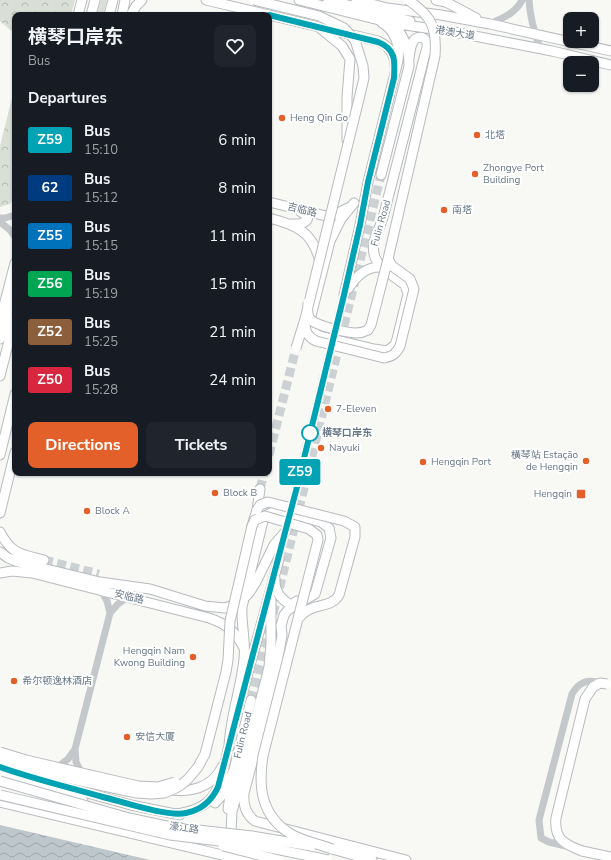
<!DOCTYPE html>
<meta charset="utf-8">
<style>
body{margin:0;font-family:"Nunito Sans","Noto Sans SC",sans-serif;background:#20242c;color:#f1f3f6;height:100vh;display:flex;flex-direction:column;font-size:15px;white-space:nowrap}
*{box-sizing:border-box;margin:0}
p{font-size:13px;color:#9ea1a6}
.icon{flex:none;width:22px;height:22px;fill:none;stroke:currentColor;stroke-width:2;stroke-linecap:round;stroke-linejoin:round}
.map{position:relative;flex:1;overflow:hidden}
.details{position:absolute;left:12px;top:12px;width:260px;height:464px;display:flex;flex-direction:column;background:#171b24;border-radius:8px;box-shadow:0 1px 3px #0004}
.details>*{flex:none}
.badge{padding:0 8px;border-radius:3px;font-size:14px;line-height:26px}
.buttons{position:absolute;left:563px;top:12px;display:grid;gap:8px}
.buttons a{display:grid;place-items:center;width:36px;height:36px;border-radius:8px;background:#171b24;box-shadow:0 1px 3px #0004;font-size:20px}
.map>.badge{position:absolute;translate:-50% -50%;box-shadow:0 0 0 2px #fff}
h2{padding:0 16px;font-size:15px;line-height:36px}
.round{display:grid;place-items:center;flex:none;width:42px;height:42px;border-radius:8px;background:#20242c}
.summary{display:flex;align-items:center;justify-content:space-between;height:68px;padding:0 16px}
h1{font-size:19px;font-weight:700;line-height:30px}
.primary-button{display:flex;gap:8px;margin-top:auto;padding:8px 16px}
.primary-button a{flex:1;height:46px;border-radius:8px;background:#e3602a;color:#fff;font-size:16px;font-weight:700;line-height:46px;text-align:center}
.primary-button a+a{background:#20242c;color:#f1f3f6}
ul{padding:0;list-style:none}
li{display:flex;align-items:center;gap:12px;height:48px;padding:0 16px}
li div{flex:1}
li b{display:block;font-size:15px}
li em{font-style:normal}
li .badge{min-width:44px;font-weight:700;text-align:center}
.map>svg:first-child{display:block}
.grass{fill:#d9dfd6}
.forest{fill:url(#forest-crowns)}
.water{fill:url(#water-waves)}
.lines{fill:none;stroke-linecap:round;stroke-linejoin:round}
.major-tunnel{stroke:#ccd1d4;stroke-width:9;stroke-dasharray:9 4.5;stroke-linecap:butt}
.major-casing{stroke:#b7bbbf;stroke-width:11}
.minor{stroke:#c4c8cb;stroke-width:7}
.major{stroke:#fff;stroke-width:9}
.major-bridge-casing{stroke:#b7bbbf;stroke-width:11;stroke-linecap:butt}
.minor-bridge{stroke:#c4c8cb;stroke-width:7}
.major-bridge{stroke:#fff;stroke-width:9}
.line-casing{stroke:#fff;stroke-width:9}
.line{stroke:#00a3b4;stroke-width:6}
.poi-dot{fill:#e3602a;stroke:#fff;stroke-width:1.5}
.stop-dot{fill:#fff;stroke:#00a3b4;stroke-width:2}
.labels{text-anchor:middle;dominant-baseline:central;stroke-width:4;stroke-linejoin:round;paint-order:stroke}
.street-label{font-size:10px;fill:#677786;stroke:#fff}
.poi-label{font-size:10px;fill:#677786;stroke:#fff;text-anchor:start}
.stop-label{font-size:10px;font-weight:bold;fill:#677786;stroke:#fff;text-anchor:start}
</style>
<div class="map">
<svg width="611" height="860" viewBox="0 0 611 860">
<defs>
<pattern id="forest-crowns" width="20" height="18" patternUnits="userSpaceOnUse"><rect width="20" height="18" fill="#d9dfd6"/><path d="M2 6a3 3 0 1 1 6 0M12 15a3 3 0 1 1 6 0" fill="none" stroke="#b4bab3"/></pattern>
<pattern id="water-waves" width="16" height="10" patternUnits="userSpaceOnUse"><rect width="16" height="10" fill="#bec7cc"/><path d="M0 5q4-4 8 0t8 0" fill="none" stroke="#9ea6ab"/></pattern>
</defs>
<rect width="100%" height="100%" fill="#f8f8f5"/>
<path class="grass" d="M101 0H107L103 15H97Z"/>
<path class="forest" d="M0 0H75L71 15H15V34L0 21Z
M15 86V200L9 204 0 207V146Z"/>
<path class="water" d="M0 825 150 860H0Z"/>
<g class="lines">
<path class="major-tunnel" d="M269 455 296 348
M260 489 264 473
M290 515 344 295
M279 559 286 530
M44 560 99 574
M273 614 381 175
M251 700 269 629"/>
<defs>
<path id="major" d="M206 0 269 15
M299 0 391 23 454 32 552 51 611 65
M328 0 410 21
M356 0 387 8 441 15 490 24 611 51
M436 0 446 2 476 18
M78 15 82 0
M91 15 95 0
M109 15 113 0
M122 15 125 0
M131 15 136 6 142 0
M269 15 378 41C389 46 395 54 395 66
M321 29 342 46 350 59 347 97V140
M381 175 409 66C409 51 406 38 395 27
M269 202 326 216 336 214 348 208
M354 203 341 219 330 241 309 324C311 331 314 333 320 336L374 349 387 351 395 345 397 339 408 294 405 285C386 270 366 263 376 235 379 228 382 222 384 214L424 58C425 54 428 47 427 43 425 35 415 36 413 42 410 47 410 53 409 58
M269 218C297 225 313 232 320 262
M291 224C298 224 302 225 307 220L308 217 300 211
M348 289C356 276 366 266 382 267
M344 295 360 225 368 182 398 61C400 45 396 31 381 22
M0 321 15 263
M0 339C6 325 6 307 15 294
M0 376 15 317
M0 455 15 394
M0 513 15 452
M252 526 257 510 260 489
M0 532C12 555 21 554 44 560
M0 552 8 558 18 562 100 582 150 589 205 606 225 608 239 603 249 593 256 582 274 545 286 531
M0 573 12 571 32 573 209 618C227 624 235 631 244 648
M275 578C274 590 280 599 291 605L297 601
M243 691 279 559
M229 747C230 717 241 689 244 659 246 641 241 624 242 607L263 521C267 514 270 512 279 511L321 522 329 528 331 538 315 594 288 610 284 615 281 626 282 635 275 676 244 793C243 804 245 814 255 821L406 860
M0 767 22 775 131 805 180 815
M0 774 62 793 83 801
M168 789C188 794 212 788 222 767
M0 802 243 860
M215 803 223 794 234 770
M228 809 234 770 251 700
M175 814C223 809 220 779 230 742
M231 833 232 812 269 667 271 643V600
M332 849 372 860
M240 851 254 860
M582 851 611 857"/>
</defs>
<use href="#major" class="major-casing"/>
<path class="minor" d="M529 0C530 17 534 32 540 48
M490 24C502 18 516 13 522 0
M0 218H5L15 215
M0 222 10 230 15 237
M101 590 107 601 110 613
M75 749 76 762 80 770
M59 766 68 759 75 749 110 613 118 604 128 597"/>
<use href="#major" class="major"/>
<defs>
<path id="major-bridge" d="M254 0 319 16 344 28 355 40 363 66 364 78 359 99 305 319 296 348
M308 302C308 308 306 315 311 320 317 326 348 333 356 333 361 333 364 332 368 330L371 325 388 259 435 56C437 28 432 16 408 0
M305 322C305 332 308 337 316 341L384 358C393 356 396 354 400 346L414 289 410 279 392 266 388 259
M257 510 260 505 268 502 344 521 355 527V537L339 595C330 610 311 601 298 619
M0 752 26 760 138 786 158 787 175 782
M0 759C43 775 92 783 136 793L151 794 164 793 174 789 181 785 188 779 198 767 205 754 226 672 228 660 230 621 252 526 255 520 265 516 309 529 317 535 318 540 263 756C258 787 261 816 291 834 303 841 319 844 332 849
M0 781 129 818 171 827 252 836 311 846
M0 795 170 835 261 846 328 860
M223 846 279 860
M582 851C564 844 554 839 556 818L585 699 593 687 600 683 607 684"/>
</defs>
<use href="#major-bridge" class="major-bridge-casing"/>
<path class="minor-bridge" d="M570 847 549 842 541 838 539 820 572 694C579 682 587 679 600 683"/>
<use href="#major-bridge" class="major-bridge"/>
</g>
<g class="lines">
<defs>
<path id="line" d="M0 767C34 779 68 787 103 797 123 802 167 817 186 813 201 810 212 800 218 787L297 487 344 295 360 225 368 182 394 78C395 61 396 49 378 42L269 15"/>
</defs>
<use href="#line" class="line-casing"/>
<use href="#line" class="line"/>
</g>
<g class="poi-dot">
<circle cx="282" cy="118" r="4"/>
<circle cx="477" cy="135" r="4"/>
<circle cx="475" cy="174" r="4"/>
<circle cx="444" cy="210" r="4"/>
<circle cx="328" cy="409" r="4"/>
<circle cx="321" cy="448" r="4"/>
<circle cx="586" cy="461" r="4"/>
<circle cx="423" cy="462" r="4"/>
<circle cx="215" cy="493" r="4"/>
<rect x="576" y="489" width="10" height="10" rx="2"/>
<circle cx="87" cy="511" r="4"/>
<circle cx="193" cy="657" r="4"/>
<circle cx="14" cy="681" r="4"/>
<circle cx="127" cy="737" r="4"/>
</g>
<circle class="stop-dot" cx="310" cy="433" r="8"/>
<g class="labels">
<g class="street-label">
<text transform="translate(455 33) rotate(9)">港澳大道</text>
<text transform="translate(302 210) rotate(14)">吉临路</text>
<text transform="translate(381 223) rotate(-74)">Fulin Road</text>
<text transform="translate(129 597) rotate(14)">安临路</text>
<text transform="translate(243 735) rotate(-76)">Fulin Road</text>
<text transform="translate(184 828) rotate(8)">濠江路</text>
</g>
<g class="poi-label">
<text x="290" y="118">Heng Qin Go</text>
<text x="485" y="135">北塔</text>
<text x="483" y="168">Zhongye Port<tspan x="483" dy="12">Building</tspan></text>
<text x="452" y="210">南塔</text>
<text x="336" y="409">7-Eleven</text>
<text x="329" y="448">Nayuki</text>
<text x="578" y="455" text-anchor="end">橫琴站 Estação<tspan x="578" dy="12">de Hengqin</tspan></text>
<text x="431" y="462">Hengqin Port</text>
<text x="223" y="493">Block B</text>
<text x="572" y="494" text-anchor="end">Hengqin</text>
<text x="95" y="511">Block A</text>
<text x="185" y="651" text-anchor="end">Hengqin Nam<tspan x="185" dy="12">Kwong Building</tspan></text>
<text x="22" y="681">希尔顿逸林酒店</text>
<text x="135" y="737">安信大厦</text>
</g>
<g class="stop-label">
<text x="322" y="433">横琴口岸东</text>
</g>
</g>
</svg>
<div class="buttons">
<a>+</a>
<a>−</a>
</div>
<b class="badge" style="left:300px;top:472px;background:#00a3b4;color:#fff">Z59</b>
<section class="details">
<div class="summary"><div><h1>横琴口岸东</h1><p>Bus</p></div><a class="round"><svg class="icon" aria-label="heart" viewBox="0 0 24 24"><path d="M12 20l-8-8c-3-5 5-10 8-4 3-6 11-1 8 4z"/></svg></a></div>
<h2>Departures</h2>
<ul>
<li><span class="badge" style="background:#00a3b4;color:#fff">Z59</span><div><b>Bus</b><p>15:10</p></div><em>6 min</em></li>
<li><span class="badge" style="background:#003b80;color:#fff">62</span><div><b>Bus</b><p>15:12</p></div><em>8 min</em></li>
<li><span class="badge" style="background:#0072bc;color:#fff">Z55</span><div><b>Bus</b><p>15:15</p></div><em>11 min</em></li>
<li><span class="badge" style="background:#00a651;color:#fff">Z56</span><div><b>Bus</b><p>15:19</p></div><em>15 min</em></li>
<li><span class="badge" style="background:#8b5e3c;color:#fff">Z52</span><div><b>Bus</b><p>15:25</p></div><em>21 min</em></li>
<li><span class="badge" style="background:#d7263d;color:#fff">Z50</span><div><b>Bus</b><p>15:28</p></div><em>24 min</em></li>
</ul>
<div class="primary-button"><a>Directions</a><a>Tickets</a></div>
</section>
</div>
